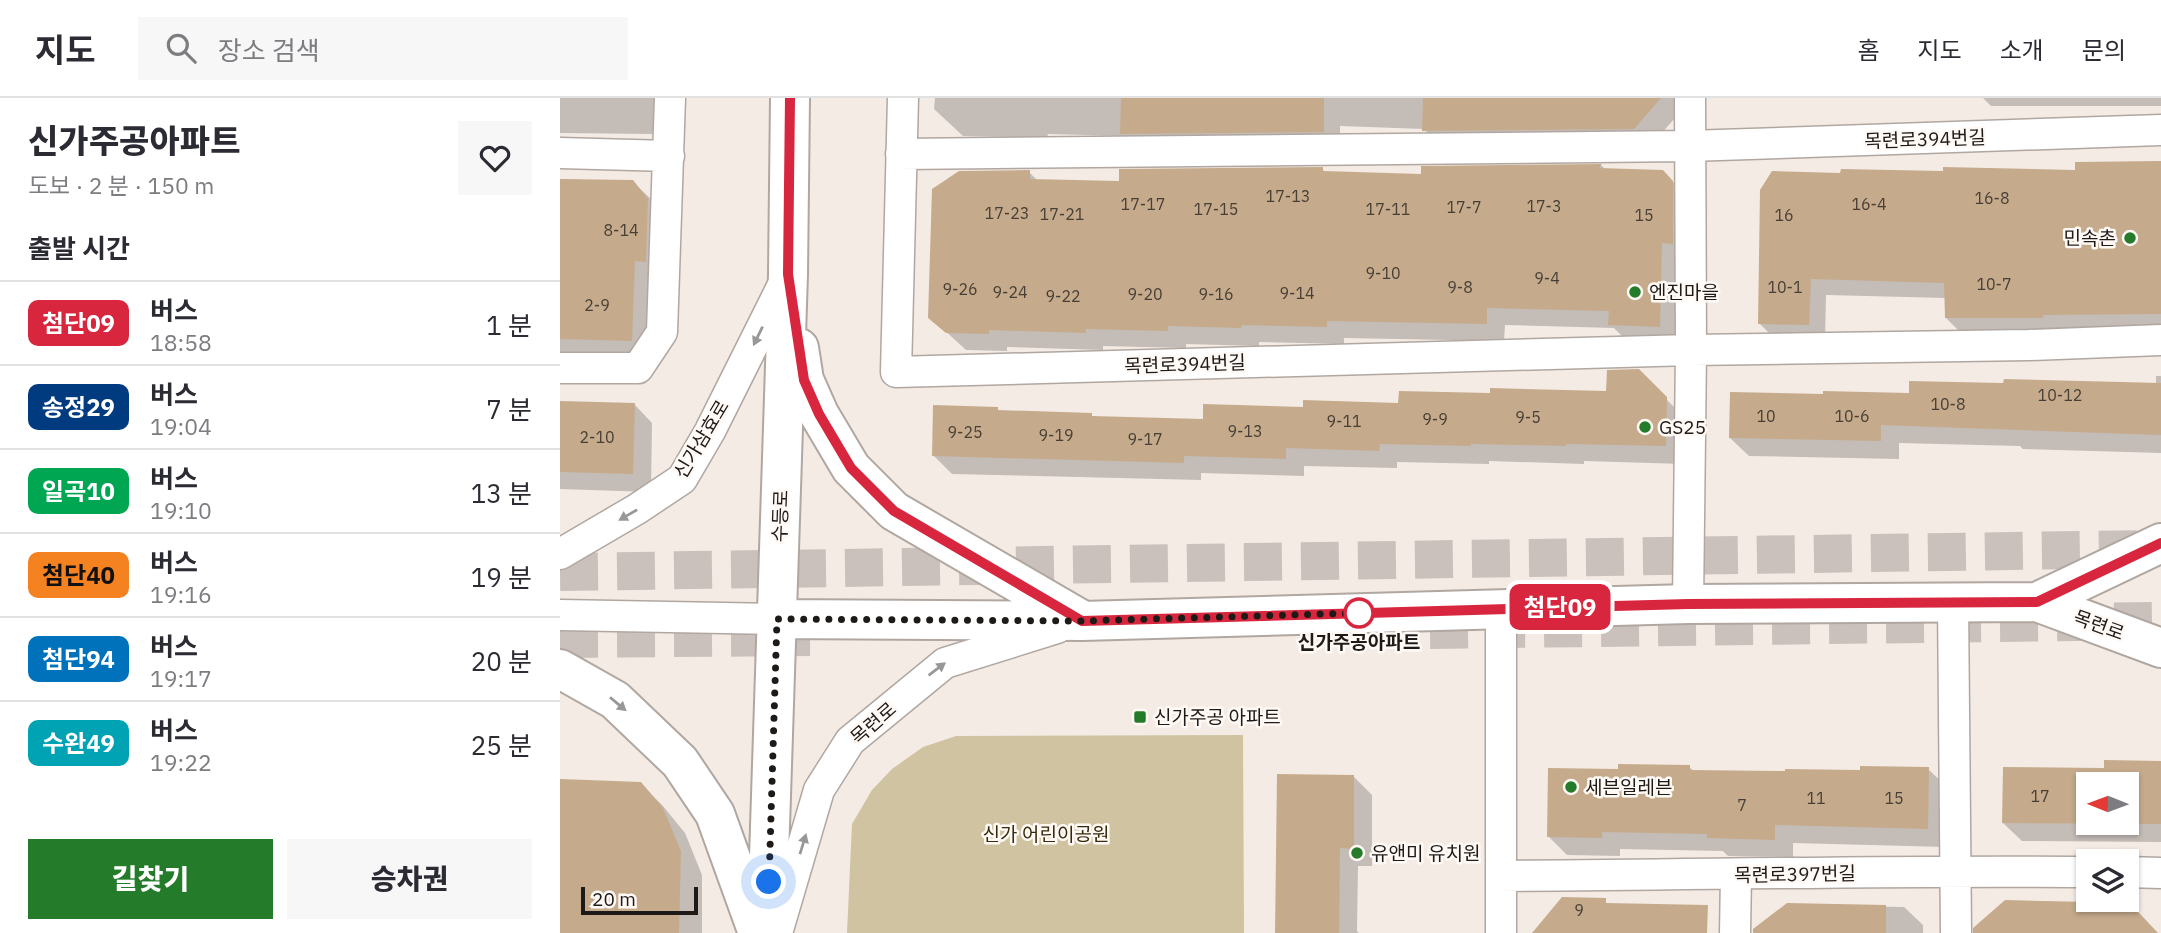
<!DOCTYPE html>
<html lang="ko">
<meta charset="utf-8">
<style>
body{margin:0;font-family:"IBM Plex Sans","Noto Sans KR",sans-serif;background:#f7f7f7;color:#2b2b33;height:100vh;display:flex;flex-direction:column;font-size:26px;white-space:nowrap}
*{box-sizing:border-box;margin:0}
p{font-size:23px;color:#7c7c81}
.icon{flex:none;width:38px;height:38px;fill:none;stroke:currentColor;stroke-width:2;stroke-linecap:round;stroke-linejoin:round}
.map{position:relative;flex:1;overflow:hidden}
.side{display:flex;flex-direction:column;background:#fff;width:560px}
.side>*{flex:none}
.badge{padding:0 14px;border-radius:10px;font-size:24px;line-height:46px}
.needle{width:46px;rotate:271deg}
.buttons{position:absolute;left:1516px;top:674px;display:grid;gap:14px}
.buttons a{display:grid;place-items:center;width:63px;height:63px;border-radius:0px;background:#fff;box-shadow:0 2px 5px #0004;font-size:35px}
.scale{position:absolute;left:21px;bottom:18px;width:117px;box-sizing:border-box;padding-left:7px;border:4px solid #1d1a18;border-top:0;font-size:19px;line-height:24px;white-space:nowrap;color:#1d1a18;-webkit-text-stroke:5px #fff9f5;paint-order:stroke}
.you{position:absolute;width:35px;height:35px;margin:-18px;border:5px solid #fff;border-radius:50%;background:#1a73e8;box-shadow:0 0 0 10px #1a73e833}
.map>.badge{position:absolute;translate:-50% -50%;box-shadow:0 0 0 4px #fff}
h2{padding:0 28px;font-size:26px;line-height:63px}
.round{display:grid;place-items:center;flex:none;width:74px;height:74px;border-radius:0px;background:#f7f7f7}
.summary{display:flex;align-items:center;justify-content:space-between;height:119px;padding:0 28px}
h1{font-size:33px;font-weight:800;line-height:52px}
.action{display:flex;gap:14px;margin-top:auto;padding:14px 28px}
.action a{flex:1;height:80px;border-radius:0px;background:#247c2a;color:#fff;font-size:28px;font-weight:800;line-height:80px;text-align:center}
.action a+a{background:#f7f7f7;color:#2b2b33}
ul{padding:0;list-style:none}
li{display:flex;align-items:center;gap:21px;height:84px;padding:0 28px;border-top:2px solid #e1e1e2}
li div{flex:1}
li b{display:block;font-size:26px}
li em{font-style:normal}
li .badge{min-width:77px;font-weight:700;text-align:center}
header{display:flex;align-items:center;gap:42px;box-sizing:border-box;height:98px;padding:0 35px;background:#fff;border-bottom:2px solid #e1e1e2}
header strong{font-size:33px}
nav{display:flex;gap:38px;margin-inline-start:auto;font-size:24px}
.search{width:490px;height:63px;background:#f7f7f7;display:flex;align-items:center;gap:18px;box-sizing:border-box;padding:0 24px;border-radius:0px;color:#7c7c81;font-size:26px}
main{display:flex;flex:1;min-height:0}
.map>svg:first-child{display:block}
.green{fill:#cfc3a2}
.shadow{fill:#0003;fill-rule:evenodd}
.building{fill:#c5ab8c;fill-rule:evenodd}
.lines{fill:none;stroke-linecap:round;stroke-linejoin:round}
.highway-tunnel{stroke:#cac1bc;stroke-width:38;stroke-dasharray:38 19;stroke-linecap:butt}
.street-casing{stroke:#b0a7a1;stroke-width:33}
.secondary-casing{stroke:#b0a7a1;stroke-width:42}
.street{stroke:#fff;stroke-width:30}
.secondary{stroke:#fff;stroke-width:38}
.oneway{fill:#999897}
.line-casing{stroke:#fff;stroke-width:16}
.line{stroke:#d7263d;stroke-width:10}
.walk{stroke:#1d1a18;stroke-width:7;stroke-dasharray:0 12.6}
.poi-dot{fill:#247c2a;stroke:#fff9f5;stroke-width:2.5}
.stop-dot{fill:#fff;stroke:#d7263d;stroke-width:3.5}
.labels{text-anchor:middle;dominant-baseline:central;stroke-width:5;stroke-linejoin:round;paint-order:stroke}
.number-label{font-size:16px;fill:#473e35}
.street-label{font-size:19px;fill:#1d1a18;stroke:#fff9f5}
.poi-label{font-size:19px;fill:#1d1a18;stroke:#fff9f5;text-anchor:start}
.stop-label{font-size:19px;font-weight:bold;fill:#1d1a18;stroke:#fff9f5}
.park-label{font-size:19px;fill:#372b0c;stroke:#fff9f5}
</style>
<header>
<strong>지도</strong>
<div class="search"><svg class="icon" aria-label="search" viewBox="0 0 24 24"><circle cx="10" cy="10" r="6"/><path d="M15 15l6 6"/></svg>장소 검색</div>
<nav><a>홈</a><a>지도</a><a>소개</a><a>문의</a></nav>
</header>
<main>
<section class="side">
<div class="summary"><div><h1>신가주공아파트</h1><p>도보 · 2 분 · 150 m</p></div><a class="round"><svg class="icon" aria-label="heart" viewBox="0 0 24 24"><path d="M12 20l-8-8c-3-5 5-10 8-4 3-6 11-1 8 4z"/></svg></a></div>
<h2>출발 시간</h2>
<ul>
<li><span class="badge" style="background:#d7263d;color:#fff">첨단09</span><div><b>버스</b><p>18:58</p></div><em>1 분</em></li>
<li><span class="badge" style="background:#003b80;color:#fff">송정29</span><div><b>버스</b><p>19:04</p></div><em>7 분</em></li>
<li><span class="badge" style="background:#00a651;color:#fff">일곡10</span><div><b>버스</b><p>19:10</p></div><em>13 분</em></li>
<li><span class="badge" style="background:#f58220;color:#111">첨단40</span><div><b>버스</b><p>19:16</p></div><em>19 분</em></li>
<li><span class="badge" style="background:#0072bc;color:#fff">첨단94</span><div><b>버스</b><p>19:17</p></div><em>20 분</em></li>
<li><span class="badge" style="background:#00a3b4;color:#fff">수완49</span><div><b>버스</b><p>19:22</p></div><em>25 분</em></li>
</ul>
<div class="action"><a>길찾기</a><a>승차권</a></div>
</section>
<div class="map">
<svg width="1601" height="835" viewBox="0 0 1601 835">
<rect width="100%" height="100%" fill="#f5ebe5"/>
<path class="green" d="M683 637 684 835H287L292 726 312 692 332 671 363 649 396 638Z"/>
<path class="shadow" d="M0 0H110V19L92 36 0 35Z
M375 0H1123V11L1091 47 881 49 864 31 780 28V50L578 52 564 38 488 36 487 40 462 43 459 39 403 38 374 11Z
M1423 0H1601V8H1431Z
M1601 65V232L1402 236 1386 220V200L1266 197 1265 242 1215 241 1199 225 1282 77 1517 73Z
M1042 68 1046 72 1103 74 1121 92 1117 246 1068 244 1054 230 945 227 944 243 784 240V246L699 244V248L626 246V250L543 248V252L447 249V253L406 252 370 219 469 74 478 83 560 85 762 71 766 75 863 77V70Z
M0 81 73 84 92 102 106 121 90 260 0 258Z
M1078 273 1125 320 1124 366 1024 363V366L929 363V366L837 364V370L744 368V378L641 375V382L392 376 373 357 437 311 441 314 531 317 534 320 645 322 745 311 840 307 932 297 1048 295Z
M1596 278H1601V355L1463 351 1460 348 1339 345V361L1189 358 1170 340 1351 297 1445 287H1596Z
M0 305 74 306 92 325 91 394 0 391Z
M1601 665V744L1462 743 1443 725 1546 672ZM1528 686H1566V724H1528Z
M1129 669 1134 673 1302 674 1368 671 1387 689 1386 749 1233 745V759L1168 758 1163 753 1060 751V758L1007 757 988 738 1060 673Z
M794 679 812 697V768H798L797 833 799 835H717Z
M0 683 80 685 103 708 125 735 142 777V835H0Z
M1228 807 1344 809 1363 827V835H1210Z"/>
<path class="building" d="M561 0H764V34L560 36Z
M863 0H1101L1074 31 862 33Z
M1601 63V216L1483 217V220H1385L1384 185 1251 181 1249 227 1198 226 1200 92 1212 73 1280 75 1281 71 1383 73V69L1515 72V64Z
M1042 66 1039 70 1103 72 1113 83V146L1102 145 1100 229 1048 227 1049 213 927 210V226L767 223V229L682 227 681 230 608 228V233L526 231V235L429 232V236L386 235 368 220 372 91 399 73 470 72V81L559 83V71L763 69V73L861 76V68Z
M0 81 73 82 88 101 86 164 75 163 72 243 0 241Z
M1079 271 1107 299 1106 348 1006 346V348L911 346V348L820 346 819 353 726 350V361L624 358V365L372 358 373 307 438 309V312L532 315V318L643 321V306L743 309V302L838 305 839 293 930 295V290L1046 293 1047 272Z
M1444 281 1601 285V337L1321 327V343L1169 340 1170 294 1263 296V293L1349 295V283L1443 285Z
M0 303 75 305 73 376 0 374Z
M1544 662 1601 663V726L1442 725 1443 669 1544 670ZM1528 686H1566V724H1528Z
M1058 666 1130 667V672L1225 673V671L1300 672V668L1369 669 1368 731 1215 727V742L1147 740V736L1042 734V740L987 739 988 670 1058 671Z
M717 676 794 677V751L780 750 779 835H715Z
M0 681 81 684 103 710 121 753 119 835H0Z
M1002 799 1046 800V805L1148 807 1147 835H972Z
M1445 802 1530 804V802H1567L1598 835H1413V830Z
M1227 805 1326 807V835H1193V831Z"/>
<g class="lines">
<path class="highway-tunnel" d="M0 474 1592 451
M870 532 1601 523
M0 541 250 539"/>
<defs>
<path id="street" d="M343 0 336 274 1131 252 1469 247 1601 242
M0 55 109 58
M341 56 1129 48 1601 32
M0 270H78L102 234 110 0
M0 456 77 411 122 381 150 333 225 183
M1393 503 1396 835
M1128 506 1131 252 1130 0
M0 517 217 521
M1566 774 1601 775
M942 778C1137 777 1332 772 1528 774
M217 835 259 692 290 643 385 565 497 530
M941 835V511
M1175 835 1176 777"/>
<path id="secondary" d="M239 250 244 282 259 316 291 370 334 413 520 521
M1477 504 1601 445
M217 521 522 523 1128 506 1477 504 1601 550
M0 571 55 602 120 664 155 716 198 835
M209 835V759L228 176 230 0"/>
</defs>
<use href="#street" class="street-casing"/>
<use href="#secondary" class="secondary-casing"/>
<use href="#street" class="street"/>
<use href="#secondary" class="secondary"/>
</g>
<defs><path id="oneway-solid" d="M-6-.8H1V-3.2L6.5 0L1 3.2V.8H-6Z" transform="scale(1.75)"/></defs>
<g class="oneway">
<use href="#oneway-solid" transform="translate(198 238) rotate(116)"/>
<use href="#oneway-solid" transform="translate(68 417) rotate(150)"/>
<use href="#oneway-solid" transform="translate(377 571) rotate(-37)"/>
<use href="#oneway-solid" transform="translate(58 606) rotate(40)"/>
<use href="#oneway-solid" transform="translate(243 746) rotate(-73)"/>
</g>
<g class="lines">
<defs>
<path id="line" d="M230 0 228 176 244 282 259 316 291 370 334 413 522 523 1128 506 1477 504 1601 445"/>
</defs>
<use href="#line" class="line-casing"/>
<use href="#line" class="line"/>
<path class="walk" d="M209 784 217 521 522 523 799 515"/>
</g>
<g class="poi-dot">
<circle cx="1570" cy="140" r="7"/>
<circle cx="1075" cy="194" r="7"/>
<circle cx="1085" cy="329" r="7"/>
<rect x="573" y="612" width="14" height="14" rx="3.5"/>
<circle cx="1011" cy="689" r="7"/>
<circle cx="797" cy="755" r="7"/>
</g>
<circle class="stop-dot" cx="799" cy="515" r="14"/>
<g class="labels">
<g class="number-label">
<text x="728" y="98">17-13</text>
<text x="1432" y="100">16-8</text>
<text x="583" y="106">17-17</text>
<text x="1309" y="106">16-4</text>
<text x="984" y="108">17-3</text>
<text x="904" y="109">17-7</text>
<text x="656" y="111">17-15</text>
<text x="828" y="111">17-11</text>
<text x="447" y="115">17-23</text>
<text x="502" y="116">17-21</text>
<text x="1084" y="117">15</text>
<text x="1224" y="117">16</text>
<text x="61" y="132">8-14</text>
<text x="823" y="175">9-10</text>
<text x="987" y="180">9-4</text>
<text x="1434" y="186">10-7</text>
<text x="900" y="189">9-8</text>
<text x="1225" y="189">10-1</text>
<text x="400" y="191">9-26</text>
<text x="450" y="194">9-24</text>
<text x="737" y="195">9-14</text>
<text x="585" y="196">9-20</text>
<text x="656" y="196">9-16</text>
<text x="503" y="198">9-22</text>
<text x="37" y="207">2-9</text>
<text x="1500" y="297">10-12</text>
<text x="1388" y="306">10-8</text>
<text x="1206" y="318">10</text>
<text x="1292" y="318">10-6</text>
<text x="968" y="319">9-5</text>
<text x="875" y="321">9-9</text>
<text x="784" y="323">9-11</text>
<text x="685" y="333">9-13</text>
<text x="405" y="334">9-25</text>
<text x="496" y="337">9-19</text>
<text x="37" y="339">2-10</text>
<text x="585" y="341">9-17</text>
<text x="1480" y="698">17</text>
<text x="1256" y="700">11</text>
<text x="1334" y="700">15</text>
<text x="1182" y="707">7</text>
<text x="1019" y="812">9</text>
</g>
<g class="street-label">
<text transform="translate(1365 41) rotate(-2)">목련로394번길</text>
<text transform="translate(625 266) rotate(-2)">목련로394번길</text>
<text transform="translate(141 341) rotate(-59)">신가삼효로</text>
<text transform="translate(220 418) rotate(-88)">수등로</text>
<text transform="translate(1539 527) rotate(20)">목련로</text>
<text transform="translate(313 625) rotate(-41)">목련로</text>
<text transform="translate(1235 776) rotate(-1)">목련로397번길</text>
</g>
<g class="poi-label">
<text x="1556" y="140" text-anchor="end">민속촌</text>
<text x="1089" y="194">엔진마을</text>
<text x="1099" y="329">GS25</text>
<text x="594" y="619">신가주공 아파트</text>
<text x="1025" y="689">세븐일레븐</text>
<text x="811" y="755">유앤미 유치원</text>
</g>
<g class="stop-label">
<text x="799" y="544">신가주공아파트</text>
</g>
<g class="park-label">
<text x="486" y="736">신가 어린이공원</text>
</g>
</g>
</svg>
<div class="buttons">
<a><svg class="needle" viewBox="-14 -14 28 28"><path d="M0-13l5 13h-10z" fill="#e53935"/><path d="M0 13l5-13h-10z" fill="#7c7c81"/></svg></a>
<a><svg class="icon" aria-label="layers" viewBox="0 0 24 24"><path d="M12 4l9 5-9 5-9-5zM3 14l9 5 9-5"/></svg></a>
</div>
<div class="scale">20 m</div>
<div class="you" style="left:209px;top:784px"></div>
<b class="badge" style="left:1000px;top:509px;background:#d7263d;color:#fff">첨단09</b>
</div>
</main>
